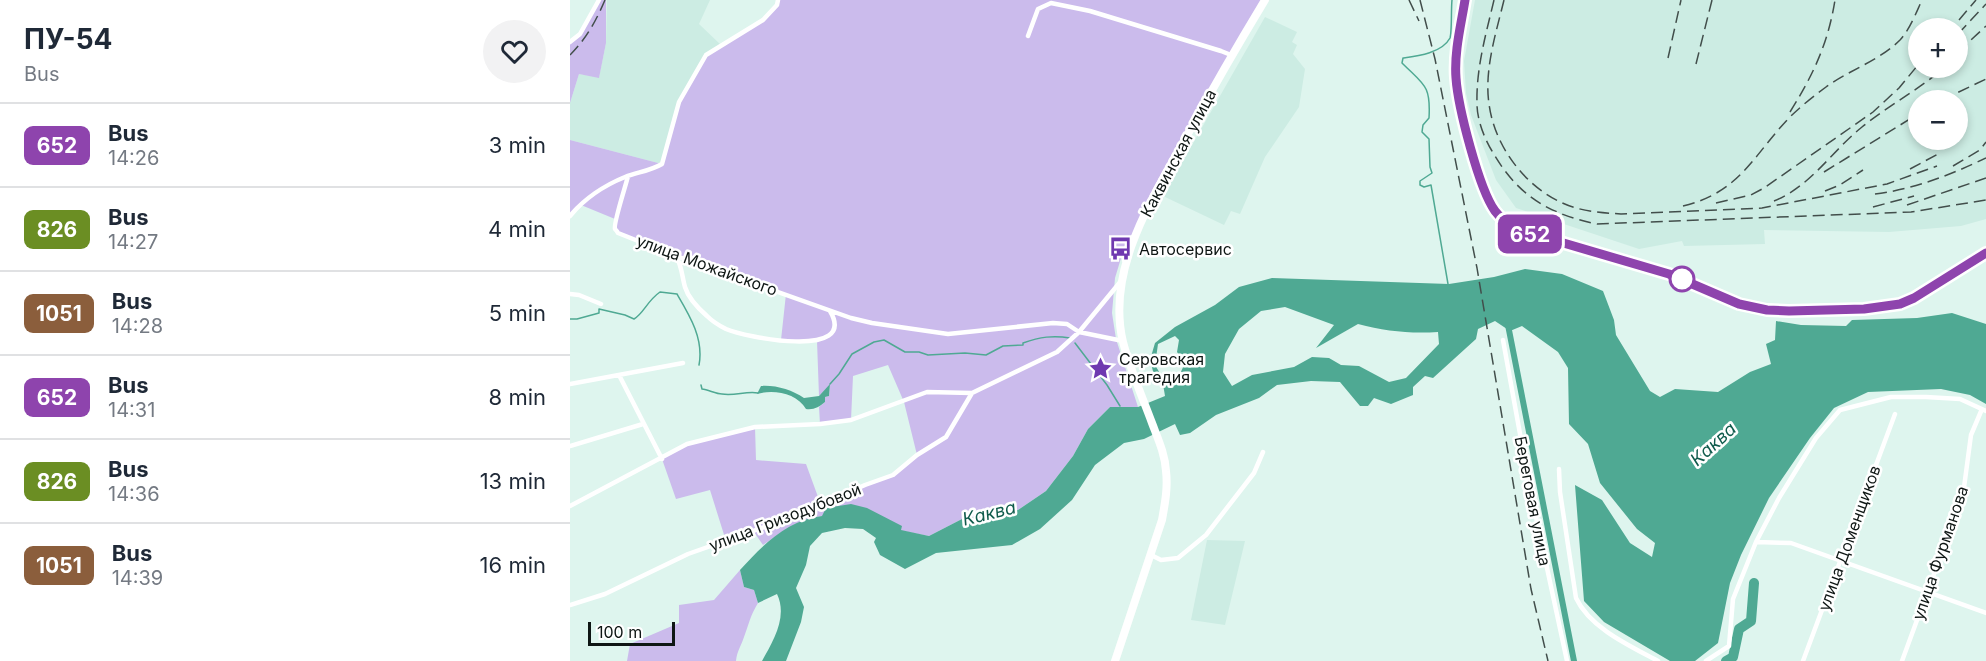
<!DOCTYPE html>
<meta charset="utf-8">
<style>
body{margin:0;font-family:Inter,sans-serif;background:#f2f2f3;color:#1f2937;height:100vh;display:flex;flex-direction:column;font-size:22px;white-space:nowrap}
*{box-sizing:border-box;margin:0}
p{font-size:20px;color:#747a83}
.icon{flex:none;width:33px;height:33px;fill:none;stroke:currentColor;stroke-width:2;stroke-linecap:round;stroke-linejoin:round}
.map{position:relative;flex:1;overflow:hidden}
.drawer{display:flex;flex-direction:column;background:#fff;width:570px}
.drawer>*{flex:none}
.badge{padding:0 12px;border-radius:9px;font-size:21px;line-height:39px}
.buttons{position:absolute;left:1338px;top:18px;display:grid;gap:12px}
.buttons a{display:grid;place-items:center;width:60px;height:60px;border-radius:50%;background:#fff;box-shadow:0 3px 9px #0003;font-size:30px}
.scale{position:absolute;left:18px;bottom:15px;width:87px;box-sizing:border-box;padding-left:6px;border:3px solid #0e1614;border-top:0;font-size:16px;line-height:21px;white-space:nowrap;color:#0e1614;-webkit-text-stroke:4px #fff;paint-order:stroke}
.map>.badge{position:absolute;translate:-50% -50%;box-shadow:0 0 0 3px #fff}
.round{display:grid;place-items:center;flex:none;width:63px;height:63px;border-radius:32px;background:#f2f2f3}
.headline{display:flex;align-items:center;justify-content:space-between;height:102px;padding:0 24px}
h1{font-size:28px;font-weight:700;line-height:45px}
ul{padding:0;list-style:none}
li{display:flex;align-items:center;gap:18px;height:84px;padding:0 24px;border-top:2px solid #e0e1e3}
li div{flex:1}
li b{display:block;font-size:22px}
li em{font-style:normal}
li .badge{min-width:66px;font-weight:700;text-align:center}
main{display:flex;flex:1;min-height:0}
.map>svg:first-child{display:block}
.built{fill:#ccece3;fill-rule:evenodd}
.green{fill:#cbbbec}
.water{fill:#4fa993;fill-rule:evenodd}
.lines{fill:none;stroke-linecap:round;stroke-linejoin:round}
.stream{stroke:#4fa993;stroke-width:1.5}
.canal{stroke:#4fa993;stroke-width:6}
.river{stroke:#4fa993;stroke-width:10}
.minor{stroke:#fff;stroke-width:4.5}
.secondary{stroke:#fff;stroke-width:7}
.primary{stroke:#fff;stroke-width:8}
.rail{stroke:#424e4b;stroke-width:1.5;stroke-dasharray:12 6;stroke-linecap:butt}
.line-casing{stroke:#fff;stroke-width:14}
.line{stroke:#8e44ad;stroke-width:9}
.stop-dot{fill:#fff;stroke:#8e44ad;stroke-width:3}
.labels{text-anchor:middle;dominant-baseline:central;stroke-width:5;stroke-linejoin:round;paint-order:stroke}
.street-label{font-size:16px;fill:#0e1614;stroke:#fff}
.poi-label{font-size:16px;fill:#0e1614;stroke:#fff;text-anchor:start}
.water-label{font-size:18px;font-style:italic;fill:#0f5b4c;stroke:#fff}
</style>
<main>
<section class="drawer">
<div class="headline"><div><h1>ПУ-54</h1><p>Bus</p></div><a class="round"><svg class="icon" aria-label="heart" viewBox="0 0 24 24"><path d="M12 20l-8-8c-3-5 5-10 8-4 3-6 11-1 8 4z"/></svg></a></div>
<ul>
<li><span class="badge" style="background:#8e44ad;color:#fff">652</span><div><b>Bus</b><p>14:26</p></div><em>3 min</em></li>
<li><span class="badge" style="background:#6b8e23;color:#fff">826</span><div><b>Bus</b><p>14:27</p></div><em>4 min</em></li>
<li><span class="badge" style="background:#8b5e3c;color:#fff">1051</span><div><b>Bus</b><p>14:28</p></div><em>5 min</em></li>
<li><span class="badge" style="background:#8e44ad;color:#fff">652</span><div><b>Bus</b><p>14:31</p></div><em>8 min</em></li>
<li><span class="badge" style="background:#6b8e23;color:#fff">826</span><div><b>Bus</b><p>14:36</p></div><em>13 min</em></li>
<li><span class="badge" style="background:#8b5e3c;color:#fff">1051</span><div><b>Bus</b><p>14:39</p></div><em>16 min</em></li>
</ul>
</section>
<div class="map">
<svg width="1416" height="661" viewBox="0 0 1416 661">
<rect width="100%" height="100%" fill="#def5ee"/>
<path class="built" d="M37 0H140L129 24 151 45 92 164 0 140V103L9 74 29 77 36 43Z
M905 0H1416V219L1391 226 1319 232 1194 230 1195 244 1114 246 1112 241 1069 249 946 208 926 180 901 115 896 93 894 61ZM1348 28H1388V68H1348ZM1348 100H1388V140H1348Z
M695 17 727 32 722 42 727 45 723 54 735 69 729 107 695 157 670 214 661 211 654 225 593 196Z
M637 540 675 541 655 625 621 620Z"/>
<path class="green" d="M29 0H36V43L29 78 9 74 0 103V42L10 34Z
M208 0H695L567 232 555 245 545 278 542 313 546 339 568 407H540L518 429 503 456 476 491 448 510 392 519 359 536 252 516C228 519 213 532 193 545L184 532 156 541 140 490 106 499 92 459 117 444 185 427 186 460 236 464 251 505 323 475 347 455 334 402 318 365 283 376 281 420 250 424 249 407 255 402V397L259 396 260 385 249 396 247 341 211 340 216 294 48 233 45 227V219L11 205 0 216V140L92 164 109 102 136 55 193 20 207 5Z
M170 570 174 587 184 590 188 603C180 616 179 624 174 637 171 646 167 651 166 661H57L60 644 109 623V605L144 600Z"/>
<path class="water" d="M955 269 992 274 1033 291 1044 320 1046 335 1080 391 1090 397 1105 389 1148 392 1180 372 1201 364 1196 344 1205 340 1206 321 1231 325 1276 326 1282 320 1347 318 1382 313 1416 324V404L1400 395 1371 389 1298 392 1264 408 1240 438 1199 498 1171 555 1160 583 1148 643 1125 661H1100L1034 622 1014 601 1005 485 1032 500 1060 543 1082 557 1085 543 1067 529 1030 483 1018 444 999 424 998 368 988 352 952 326 940 331 925 321 908 329 906 339 863 378 855 376 843 387V395L821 404 804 398 798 406H790L770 382 741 381 707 385 689 398 646 415 620 433 610 435 605 424 574 439 554 443 525 465 502 500 470 529 442 545 366 553 335 569 310 555 304 542 306 538 293 529 275 528 252 533 240 546 236 565 226 588 234 607 231 622 216 661H192C203 641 218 617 207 594L188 603 184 590 174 587 170 570C193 545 217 520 252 516L256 508 281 504 297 508 332 526 331 530 359 536 392 519 448 510 476 491 503 456 518 429 540 407H568L595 396 593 384 584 375 580 360 585 343 605 327 645 305 669 287 702 278 879 284 924 277ZM715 307 764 325 746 348 788 324C815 331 840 334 868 332L869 344 836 378 819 382 789 366 771 365 759 358 742 357 724 367 682 375 662 386 653 372 655 354 669 329 691 311ZM605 336 609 340 607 352 615 363 609 376 594 380 585 365 588 344Z
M260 384 259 396 255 397V402C249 407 244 410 236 409 227 393 203 389 187 394L191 386C206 385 222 390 234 398L249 396Z"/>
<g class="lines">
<path class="stream" d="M878 284 861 185 854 187 850 185V181L862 173 860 167 859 139 852 132 853 125 859 118C861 85 854 85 832 63L833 58C848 56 872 53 880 38 882 32 881 8 882 0
M0 319H7L29 313V309L55 315 64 319C74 313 77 301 90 292L107 294C120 316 134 339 129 365
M505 343 537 385 550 406
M260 384 269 374 282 354 304 342 314 340 335 352H349L358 355 395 353 416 355 433 346 453 345V343C470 337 483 335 500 338
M131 385 132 389C139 390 146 394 152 394 165 396 176 391 188 393"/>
<path class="canal" d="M938 325 1004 661"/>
<path class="river" d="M1156 661 1163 657 1169 629 1181 621 1184 583"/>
<path class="minor" d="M458 36 468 9 481 3 520 11 651 51 661 55
M0 42 10 34 29 0
M58 176C56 185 43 224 45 229 46 230 47 231 48 233L106 256 281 318 302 323 378 334 483 323 497 324 509 332 553 341
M0 216C14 199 35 185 55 177 68 172 80 171 92 164L109 102 136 55 193 20 207 5 208 0
M106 256C112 266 112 277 115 287 118 297 129 309 137 316 142 321 150 326 156 329 174 337 289 360 260 311
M0 294 9 295 31 304
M933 340 960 489 997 661
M49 375 92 459
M0 384 113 363
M0 446 73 424
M989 469 990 492 1006 598C1020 628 1060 646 1088 661
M0 506 117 444 185 427 250 424 281 420 357 392 402 393 487 352 509 332 551 281
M1186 542 1221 543 1416 613
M581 555 591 560 608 558 636 535 684 473 693 452
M0 605 35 594 118 554 223 517 295 485 323 475 347 455 376 437 402 393
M1136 661 1159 646 1163 599 1186 542 1209 498 1246 438 1270 410 1321 397H1356L1390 399 1416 411
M1233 661 1325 414
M1332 661 1393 495 1401 435 1412 409"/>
<path class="secondary" d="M895 0C892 23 886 46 886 69 885 99 908 188 925 211 931 219 938 224 946 229L1112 278 1169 304 1197 310 1219 311 1294 309 1330 304 1344 298 1416 253"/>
<path class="primary" d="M545 661 592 520C595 503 598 488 596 471 595 454 588 439 582 423 572 396 560 369 553 342 535 267 586 193 620 130 644 86 669 43 695 0"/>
<path class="rail" d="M839 0 849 21
M850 0 865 59 907 268 961 589 978 661
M924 0C916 34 906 68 907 104 907 119 914 138 922 151 947 195 978 214 1027 224L1341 212 1416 200
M934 0C926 33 914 70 919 104 925 150 961 195 1006 208 1021 212 1036 213 1051 214L1192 208 1317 184 1367 166
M1389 20 1406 0
M1388 34 1416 4
M1388 52 1416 26
M0 55C16 39 26 21 35 0
M1098 58 1111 0
M1126 64 1142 0
M1372 100 1416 79
M1220 112C1243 75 1258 44 1265 0
M1383 166 1410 150 1416 142
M1340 169 1368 154
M1254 172 1348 114
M1255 191 1270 185 1293 170
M1305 194C1345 189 1380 175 1416 158
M1204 201C1241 186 1261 152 1292 127 1318 106 1348 90 1374 68
M1146 203 1181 195 1194 188 1303 112 1329 88 1348 65
M1337 205 1416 178
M1113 206C1171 192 1183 155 1220 117 1231 106 1244 96 1256 87 1279 70 1309 61 1330 40 1340 29 1346 13 1352 0
M1303 207 1344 196"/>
</g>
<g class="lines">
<defs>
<path id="line" d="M895 0C891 25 884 52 886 78 888 107 909 189 925 211 931 219 938 224 946 229L1099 274 1169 304 1197 310 1219 311 1294 309 1330 304 1344 298 1416 253"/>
</defs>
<use href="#line" class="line-casing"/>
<use href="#line" class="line"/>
</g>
<defs>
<symbol id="bus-bare" viewBox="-9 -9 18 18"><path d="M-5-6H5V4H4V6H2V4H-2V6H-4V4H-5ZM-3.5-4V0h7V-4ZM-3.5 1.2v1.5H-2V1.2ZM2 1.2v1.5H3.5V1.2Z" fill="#6f39b0" stroke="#fff" stroke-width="2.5" paint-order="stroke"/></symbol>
<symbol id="sight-bare" viewBox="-9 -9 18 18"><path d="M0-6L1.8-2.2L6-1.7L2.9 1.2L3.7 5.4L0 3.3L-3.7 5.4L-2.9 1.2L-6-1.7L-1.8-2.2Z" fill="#6f39b0" stroke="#fff" stroke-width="2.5" paint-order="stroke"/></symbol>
</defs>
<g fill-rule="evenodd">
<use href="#bus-bare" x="534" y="232" width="33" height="33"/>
<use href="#sight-bare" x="514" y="352" width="33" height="33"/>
</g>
<circle class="stop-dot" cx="1112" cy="279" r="12"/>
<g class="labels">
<g class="street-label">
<text transform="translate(608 153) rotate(-62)">Каквинская улица</text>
<text transform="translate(137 265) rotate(20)">улица Можайского</text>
<text transform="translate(963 501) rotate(79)">Береговая улица</text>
<text transform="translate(215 517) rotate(-21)">улица Гризодубовой</text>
<text transform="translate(1279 538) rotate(-70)">улица Доменщиков</text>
<text transform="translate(1370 553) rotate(-71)">улица Фурманова</text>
</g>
<g class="poi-label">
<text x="569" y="249">Автосервис</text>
<text x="549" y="359">Серовская<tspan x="549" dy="18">трагедия</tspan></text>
</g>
<g class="water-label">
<text transform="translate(1143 444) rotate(-42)">Каква</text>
<text transform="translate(419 513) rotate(-14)">Каква</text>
</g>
</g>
</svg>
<div class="buttons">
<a>+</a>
<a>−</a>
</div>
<div class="scale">100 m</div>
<b class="badge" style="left:960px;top:234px;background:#8e44ad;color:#fff">652</b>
</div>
</main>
